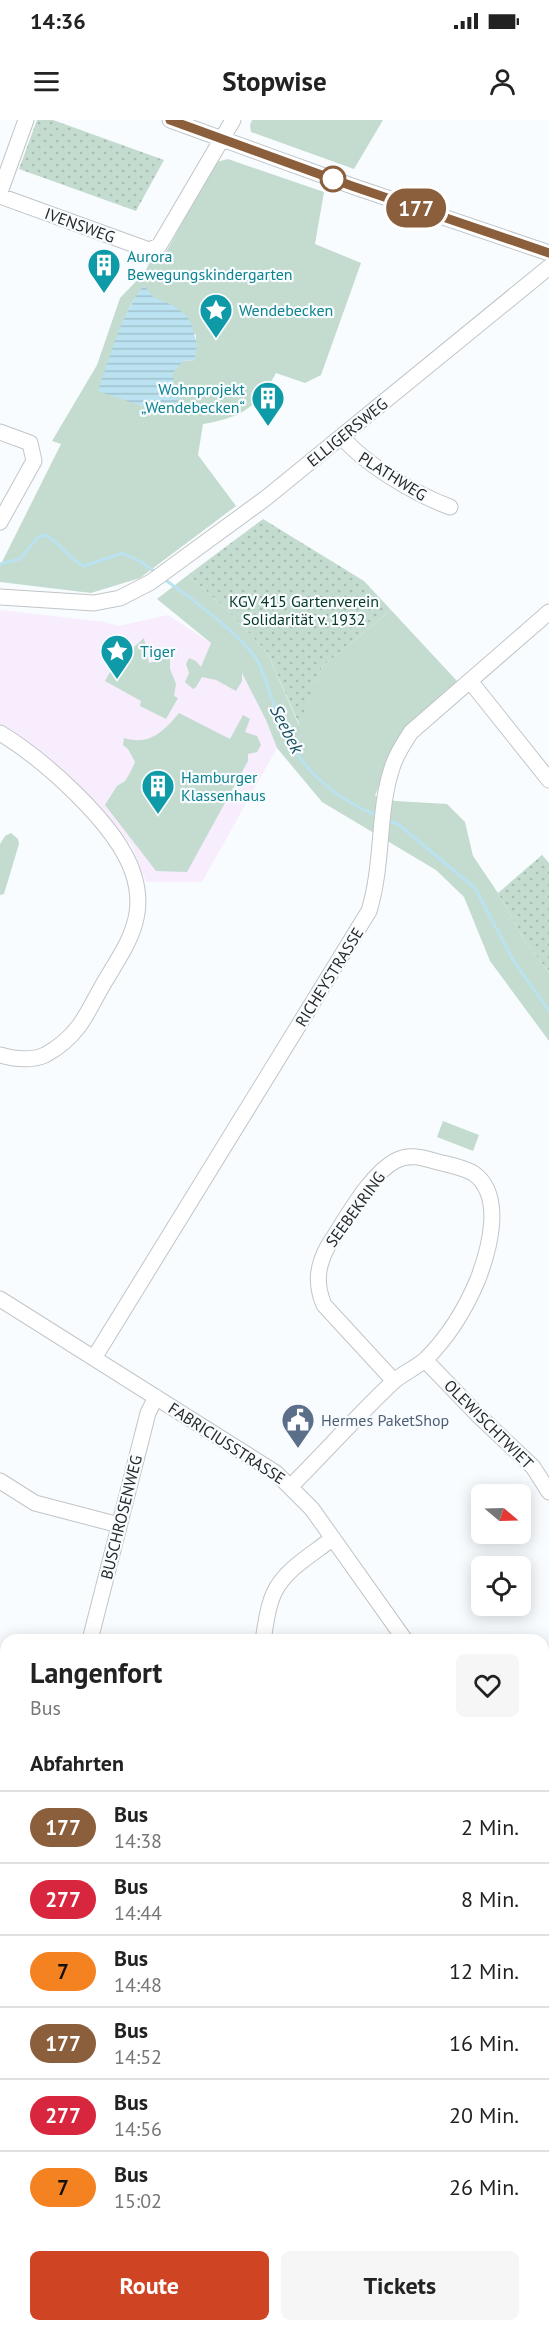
<!DOCTYPE html>
<html lang="de">
<meta charset="utf-8">
<style>
body{margin:0;font-family:"PT Sans",sans-serif;background:#f6f6f6;color:#222;height:100vh;display:flex;flex-direction:column;font-size:22px;white-space:nowrap}
*{box-sizing:border-box;margin:0}
p{font-size:20px;color:#767676}
.icon{flex:none;width:33px;height:33px;fill:none;stroke:currentColor;stroke-width:2;stroke-linecap:round;stroke-linejoin:round}
.map{position:relative;flex:1;overflow:hidden}
.side{position:absolute;left:0px;top:1514px;width:549px;height:698px;display:flex;flex-direction:column;background:#fff;border-radius:18px 18px 0 0;box-shadow:0 3px 15px #0003}
.side>*{flex:none}
.badge{padding:0 12px;border-radius:20px;font-size:21px;line-height:39px}
.needle{width:39px;rotate:109deg}
.controls{position:absolute;left:471px;top:1364px;display:grid;gap:12px}
.controls a{display:grid;place-items:center;width:60px;height:60px;border-radius:9px;background:#fff;box-shadow:0 3px 15px #0003;font-size:30px}
.map>.badge{position:absolute;translate:-50% -50%;box-shadow:0 0 0 3px #fff}
h2{padding:0 30px;font-size:22px;line-height:54px}
.round{display:grid;place-items:center;flex:none;width:63px;height:63px;border-radius:9px;background:#f6f6f6}
.summary{display:flex;align-items:center;justify-content:space-between;height:102px;padding:0 30px}
h1{font-size:28px;font-weight:800;line-height:45px}
.action{display:flex;gap:12px;margin-top:auto;padding:12px 30px}
.action a{flex:1;height:69px;border-radius:9px;background:#cf4524;color:#fff;font-size:24px;font-weight:800;line-height:69px;text-align:center}
.action a+a{background:#f6f6f6;color:#222}
ul{padding:0;list-style:none}
li{display:flex;align-items:center;gap:18px;height:72px;padding:0 30px;border-top:2px solid #e0e0e0}
li div{flex:1}
li b{display:block;font-size:22px}
li em{font-style:normal}
li .badge{min-width:66px;font-weight:700;text-align:center}
.status{display:flex;justify-content:space-between;align-items:center;height:42px;padding:0 30px;background:#fff;direction:ltr}
.status svg{height:16px;fill:currentColor}
header{display:flex;justify-content:space-between;align-items:center;height:78px;padding:0 30px;background:#fff;font-size:27px;font-weight:800}
.map>svg:first-child{display:block}
.education{fill:#f7edfd}
.grass{fill:url(#grass-dots)}
.park{fill:#c3dccf;fill-rule:evenodd}
.water{fill:url(#water-rules)}
.lines{fill:none;stroke-linecap:round;stroke-linejoin:round}
.stream{stroke:#bae2f0;stroke-width:3}
.minor-casing{stroke:#c1c5c7;stroke-width:17}
.major-casing{stroke:#c1c5c7;stroke-width:22}
.minor{stroke:#fff;stroke-width:15}
.major{stroke:#fff;stroke-width:20}
.line-casing{stroke:#fff;stroke-width:14}
.line{stroke:#8b5e3c;stroke-width:9}
.stop-dot{fill:#fff;stroke:#8b5e3c;stroke-width:3}
.labels{text-anchor:middle;dominant-baseline:central;stroke-width:4.5;stroke-linejoin:round;paint-order:stroke}
.street-label{font-size:16px;fill:#272829;stroke:#f8fcfe}
.culture-label{font-size:16px;fill:#0d838f;stroke:#f8fcfe;text-anchor:start}
.park-label{font-size:16px;fill:#063825;stroke:#f8fcfe}
.service-label{font-size:16px;fill:#4e5e75;stroke:#f8fcfe;text-anchor:start}
.water-label{font-size:18px;font-style:italic;fill:#1a4f5f;stroke:#f8fcfe}
</style>
<div class="status"><b>14:36</b><svg viewBox="0 0 49 12"><path d="M0 12V9h3v3zM5 12V6h3v6zM10 12V3h3v9zM15 12V0h3v12zM26 1h20v11H26zM47 4h2v5h-2z"/></svg></div>
<header><svg class="icon" aria-label="menu" viewBox="0 0 24 24"><path d="M4 6h16M4 12h16M4 18h16"/></svg>Stopwise<svg class="icon" aria-label="person" viewBox="0 0 24 24"><circle cx="12" cy="8" r="4"/><path d="M4 21q1-7 8-7t8 7"/></svg></header>
<div class="map">
<svg width="549" height="2210" viewBox="0 0 549 2210">
<defs>
<pattern id="grass-dots" width="8" height="8" patternUnits="userSpaceOnUse" patternTransform="scale(1.5)"><rect width="8" height="8" fill="#c3dccf"/><path d="M2 2h.1M6 6h.1" fill="none" stroke="#a8bdb2" stroke-width="1.8" stroke-linecap="round"/></pattern>
<pattern id="water-rules" width="6" height="5" patternUnits="userSpaceOnUse" patternTransform="scale(1.5)"><rect width="6" height="5" fill="#bae2f0"/><path d="M0 2.5h6" fill="none" stroke="#a0c2ce"/></pattern>
</defs>
<rect width="100%" height="100%" fill="#f8fcfe"/>
<path class="education" d="M0 490 105 502 118 506 168 495 211 523 242 551 266 600 277 628 202 762H146L132 726 110 700 72 665 0 607Z
M543 1924 549 1925V2147L543 2146Z"/>
<path class="grass" d="M37 0H53L164 40 136 91 19 49Z
M263 399 364 461 391 490 322 547 300 606 267 532 225 488 188 455Z
M542 735 549 743V852L526 823 498 773Z"/>
<path class="park" d="M252 0H383L354 49 251 12 250 5Z
M228 39 324 72 315 124 361 143 321 255 305 263 276 253C258 287 241 298 203 304L198 335 236 386 140 458 91 473 0 462V446L61 324 52 321 97 245 120 178 145 152 151 139 161 141 216 42ZM144 166 152 177 196 215 195 240 183 241C171 249 169 261 177 273L122 204 131 184Z
M188 455 225 488 267 532 299 605 322 547 391 490 457 561 400 614 375 676 396 681 447 684 465 702 473 736 498 773 526 823 549 852V921L490 841 464 777 436 750 322 682 277 628 266 600 242 553V561L236 571 216 560 202 557 196 567 193 569 185 562 189 553 186 544 189 538 196 541 201 547 211 523 157 479Z
M144 518 149 543 170 537V549L176 564 174 576 178 578 166 599 140 586 141 581 105 561 123 529 130 534 135 526Z
M179 593 230 619 243 595 250 599 245 612 257 616 261 625 257 632 248 634V641L187 752 156 751 105 685 117 666 125 661 130 653 135 642 128 629 123 625 124 618C150 626 164 611 179 593Z
M11 713 18 719 19 724 4 774 0 775V724L5 716Z
M443 1001 479 1015 473 1031 437 1017Z"/>
<path class="water" d="M144 165 153 177 172 185 186 195 191 203 197 224 195 240 183 241 173 253 174 269 181 276 170 292 165 294 98 271C111 235 120 196 144 165Z"/>
<g class="lines">
<path class="stream" d="M0 444 20 439 38 417 46 415C62 425 68 438 84 446L123 433 141 442 157 453
M164 459C189 476 242 516 257 540 268 560 272 584 281 605 299 648 335 679 378 696
M387 700 398 704 475 768 513 840 549 891"/>
<defs>
<path id="minor" d="M170 0 352 66 549 133
M0 72 26 0
M0 76 149 130 159 126 233 0
M0 312 30 323 34 341 0 402
M342 317C366 345 415 374 450 387
M0 477 94 483 120 478 151 462 266 378 549 147
M470 561 549 660
M0 613C43 639 117 704 133 753 137 765 139 780 137 793 133 821 113 846 100 870 93 882 87 895 79 906 70 918 58 928 45 935 31 941 14 939 0 935
M0 1179 276 1353 312 1389 405 1520
M94 1238 369 791C384 742 377 690 393 645 397 633 404 623 411 612L549 492
M425 1240 479 1296 533 1347 549 1372
M0 1361 35 1383 119 1405
M291 1366C325 1332 358 1295 393 1262 403 1253 416 1248 426 1239 448 1217 466 1188 478 1159 489 1130 505 1075 473 1053 462 1047 450 1045 438 1042 423 1038 410 1033 395 1041 369 1055 345 1101 328 1126 317 1146 315 1164 324 1185L394 1261
M90 1520 148 1293 156 1277
M263 1520C266 1504 267 1487 274 1473 285 1449 313 1434 333 1418
M543 1715 549 1723
M0 1730 6 1731
M0 1836 6 1824
M184 2205 186 2210
M155 2210 156 2205"/>
<path id="major" d="M0 1943 6 1952
M358 2205 366 2210"/>
</defs>
<use href="#minor" class="minor-casing"/>
<use href="#major" class="major-casing"/>
<use href="#minor" class="minor"/>
<use href="#major" class="major"/>
</g>
<g class="lines">
<defs>
<path id="line" d="M170 0 352 66 549 133"/>
</defs>
<use href="#line" class="line-casing"/>
<use href="#line" class="line"/>
</g>
<defs>
<symbol id="building-pin" viewBox="-11 -11 22 30"><path d="M0 17L-7.5 6A9.5 9.5 0 1 1 7.5 6Z" fill="#0f9aa8" stroke="#f8fcfe"/><path d="M-4-6H4V6H1V3H-1V6H-4ZM-2.5-4.3h1.7v1.8h-1.7ZM.8-4.3h1.7v1.8H.8ZM-2.5-1h1.7V.8h-1.7ZM.8-1h1.7V.8H.8Z" fill="#fff"/></symbol>
<symbol id="sight-pin" viewBox="-11 -11 22 30"><path d="M0 17L-7.5 6A9.5 9.5 0 1 1 7.5 6Z" fill="#0f9aa8" stroke="#f8fcfe"/><path d="M0-6L1.8-2.2L6-1.7L2.9 1.2L3.7 5.4L0 3.3L-3.7 5.4L-2.9 1.2L-6-1.7L-1.8-2.2Z" fill="#fff"/></symbol>
<symbol id="civic-pin" viewBox="-11 -11 22 30"><path d="M0 17L-7.5 6A9.5 9.5 0 1 1 7.5 6Z" fill="#5c6f8a" stroke="#f8fcfe"/><path d="M-.6-6.5H3V-4.5H.6V-3L4-1V1h2V6H-6V1h2V-1L-.6-3ZM-1.2 2.5V6h2.4V2.5Z" fill="#fff"/></symbol>
</defs>
<g fill-rule="evenodd">
<use href="#building-pin" x="85" y="126" width="38" height="52"/>
<use href="#sight-pin" x="197" y="171" width="38" height="52"/>
<use href="#building-pin" x="249" y="259" width="38" height="52"/>
<use href="#sight-pin" x="98" y="512" width="38" height="52"/>
<use href="#building-pin" x="139" y="647" width="38" height="52"/>
<use href="#civic-pin" x="279" y="1281" width="38" height="52"/>
</g>
<circle class="stop-dot" cx="333" cy="59" r="12"/>
<g class="labels">
<g class="street-label">
<text transform="translate(80 105) rotate(20)">IVENSWEG</text>
<text transform="translate(347 312) rotate(-39)">ELLIGERSWEG</text>
<text transform="translate(393 356) rotate(32)">PLATHWEG</text>
<text transform="translate(329 857) rotate(-58)">RICHEYSTRASSE</text>
<text transform="translate(355 1089) rotate(-54)">SEEBEKRING</text>
<text transform="translate(489 1304) rotate(45)">OLEWISCHTWIET</text>
<text transform="translate(227 1323) rotate(33)">FABRICIUSSTRASSE</text>
<text transform="translate(121 1397) rotate(-76)">BUSCHROSENWEG</text>
</g>
<g class="culture-label">
<text x="127" y="136">Aurora<tspan x="127" dy="18">Bewegungskindergarten</tspan></text>
<text x="239" y="190">Wendebecken</text>
<text x="245" y="269" text-anchor="end">Wohnprojekt<tspan x="245" dy="18">„Wendebecken“</tspan></text>
<text x="140" y="531">Tiger</text>
<text x="181" y="657">Hamburger<tspan x="181" dy="18">Klassenhaus</tspan></text>
</g>
<g class="park-label">
<text x="304" y="481">KGV 415 Gartenverein<tspan x="304" dy="18">Solidarität v. 1932</tspan></text>
</g>
<g class="service-label">
<text x="321" y="1300">Hermes PaketShop</text>
</g>
<g class="water-label">
<text transform="translate(287 609) rotate(63)">Seebek</text>
</g>
</g>
</svg>
<div class="controls">
<a><svg class="needle" viewBox="-14 -14 28 28"><path d="M0-13l5 13h-10z" fill="#e53935"/><path d="M0 13l5-13h-10z" fill="#767676"/></svg></a>
<a><svg class="icon" aria-label="locate" viewBox="0 0 24 24"><circle cx="12" cy="12" r="6"/><path d="M12 2v4M12 18v4M2 12h4M18 12h4"/></svg></a>
</div>
<b class="badge" style="left:416px;top:88px;background:#8b5e3c;color:#fff">177</b>
<section class="side">
<div class="summary"><div><h1>Langenfort</h1><p>Bus</p></div><a class="round"><svg class="icon" aria-label="heart" viewBox="0 0 24 24"><path d="M12 20l-8-8c-3-5 5-10 8-4 3-6 11-1 8 4z"/></svg></a></div>
<h2>Abfahrten</h2>
<ul>
<li><span class="badge" style="background:#8b5e3c;color:#fff">177</span><div><b>Bus</b><p>14:38</p></div><em>2 Min.</em></li>
<li><span class="badge" style="background:#d7263d;color:#fff">277</span><div><b>Bus</b><p>14:44</p></div><em>8 Min.</em></li>
<li><span class="badge" style="background:#f58220;color:#111">7</span><div><b>Bus</b><p>14:48</p></div><em>12 Min.</em></li>
<li><span class="badge" style="background:#8b5e3c;color:#fff">177</span><div><b>Bus</b><p>14:52</p></div><em>16 Min.</em></li>
<li><span class="badge" style="background:#d7263d;color:#fff">277</span><div><b>Bus</b><p>14:56</p></div><em>20 Min.</em></li>
<li><span class="badge" style="background:#f58220;color:#111">7</span><div><b>Bus</b><p>15:02</p></div><em>26 Min.</em></li>
</ul>
<div class="action"><a>Route</a><a>Tickets</a></div>
</section>
</div>
